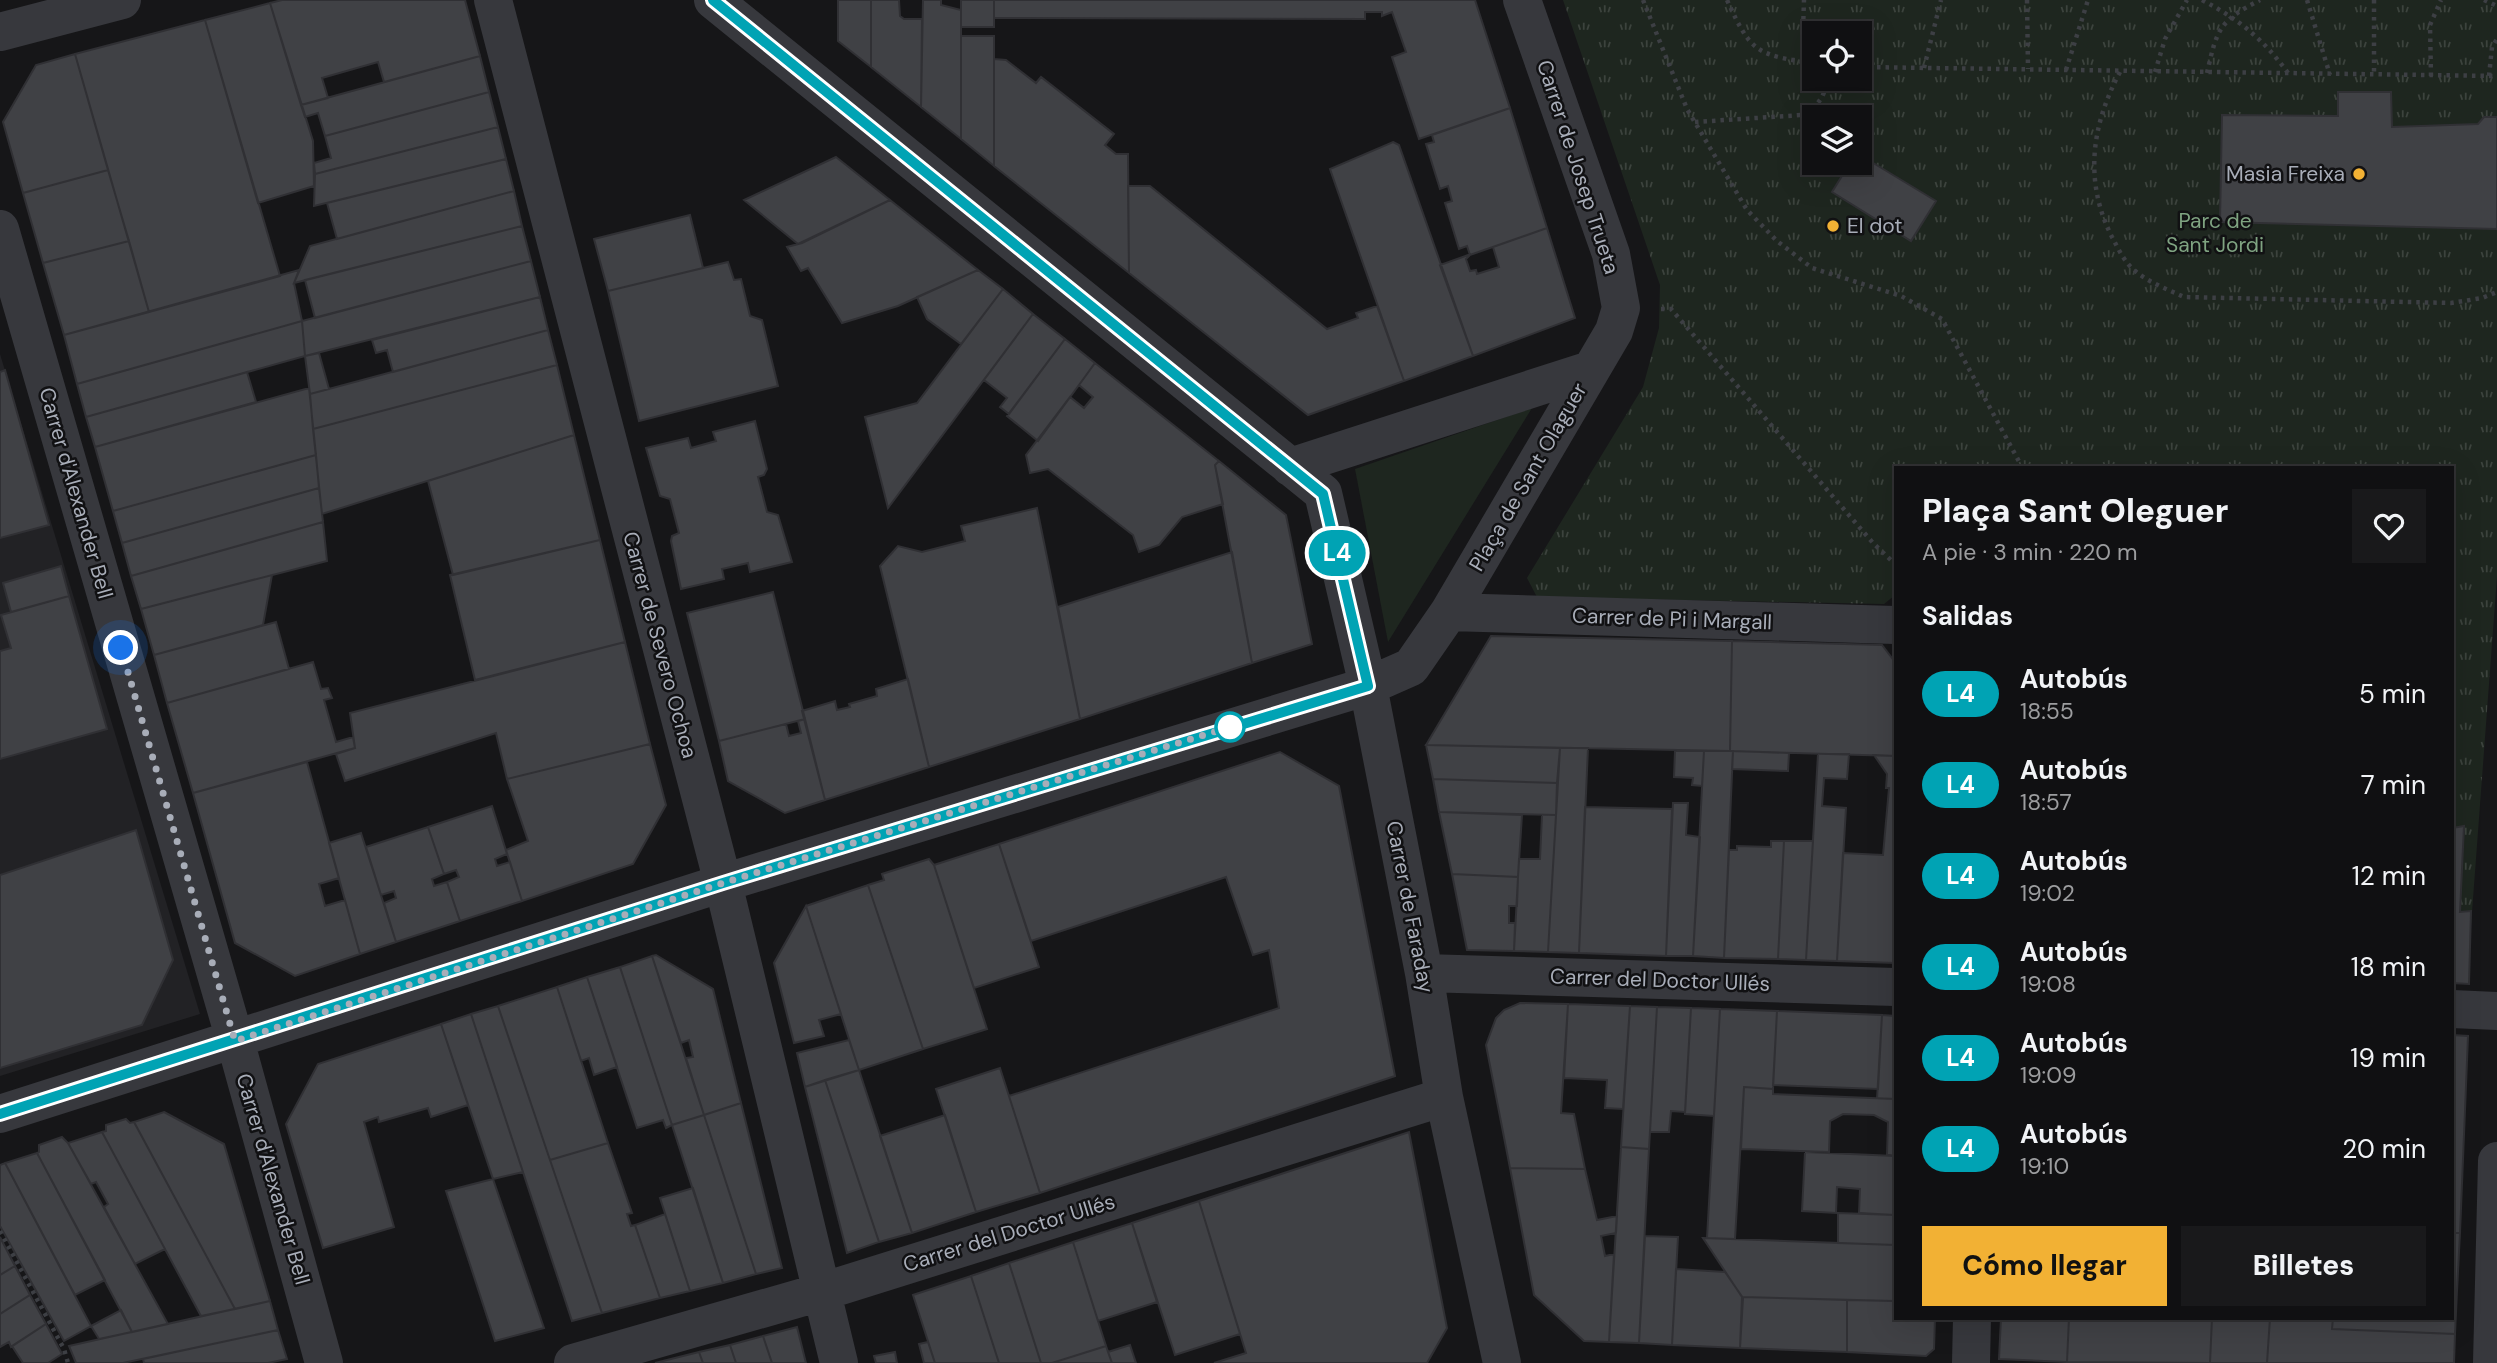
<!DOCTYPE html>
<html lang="es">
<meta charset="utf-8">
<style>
body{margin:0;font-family:"DM Sans",sans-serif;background:#19191b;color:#f1f3f6;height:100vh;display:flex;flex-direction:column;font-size:26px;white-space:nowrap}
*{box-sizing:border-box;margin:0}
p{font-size:23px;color:#9c9d9f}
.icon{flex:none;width:38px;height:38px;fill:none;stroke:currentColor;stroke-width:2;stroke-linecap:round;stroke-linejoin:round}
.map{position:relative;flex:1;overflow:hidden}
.panel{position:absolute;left:1894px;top:466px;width:560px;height:854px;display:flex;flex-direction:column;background:#101012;border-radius:0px;box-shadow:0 7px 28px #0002,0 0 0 2px #303032}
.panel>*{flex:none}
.badge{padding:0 14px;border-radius:23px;font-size:24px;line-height:46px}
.buttons{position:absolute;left:1802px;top:21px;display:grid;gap:14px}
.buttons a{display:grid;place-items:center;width:70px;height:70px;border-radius:0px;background:#101012;box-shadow:0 7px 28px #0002,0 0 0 2px #303032;font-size:35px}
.you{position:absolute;width:35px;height:35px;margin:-18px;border:5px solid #fff;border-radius:50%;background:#1a73e8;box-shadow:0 0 0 10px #1a73e833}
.map>.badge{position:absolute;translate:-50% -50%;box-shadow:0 0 0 4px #fff}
h2{padding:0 28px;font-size:26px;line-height:63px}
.round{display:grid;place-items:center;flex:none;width:74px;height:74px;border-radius:0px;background:#19191b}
.headline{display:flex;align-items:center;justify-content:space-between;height:119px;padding:0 28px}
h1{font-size:33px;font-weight:800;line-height:52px}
.primary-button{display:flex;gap:14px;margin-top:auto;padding:14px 28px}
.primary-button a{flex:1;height:80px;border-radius:0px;background:#f2b134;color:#111;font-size:28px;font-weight:800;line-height:80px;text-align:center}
.primary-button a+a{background:#19191b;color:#f1f3f6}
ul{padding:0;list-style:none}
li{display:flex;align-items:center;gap:21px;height:91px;padding:0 28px}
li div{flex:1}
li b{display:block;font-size:26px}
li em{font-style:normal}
li .badge{min-width:77px;font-weight:700;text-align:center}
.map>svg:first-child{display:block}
.built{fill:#222225}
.green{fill:#1e261f}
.park{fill:url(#park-tufts);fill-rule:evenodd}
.building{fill:#404145;stroke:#303034;stroke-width:2}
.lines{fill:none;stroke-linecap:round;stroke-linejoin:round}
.path{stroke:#3d3f44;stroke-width:4.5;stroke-dasharray:3.5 5;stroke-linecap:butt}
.minor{stroke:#37383d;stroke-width:38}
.line-casing{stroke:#fff;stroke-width:16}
.line{stroke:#00a3b4;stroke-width:10}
.walk{stroke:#a8adb8;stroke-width:7;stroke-dasharray:0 12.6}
.poi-dot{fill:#f2b134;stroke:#111113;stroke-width:2.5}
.stop-dot{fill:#fff;stroke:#00a3b4;stroke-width:3.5}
.labels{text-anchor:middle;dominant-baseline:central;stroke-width:5;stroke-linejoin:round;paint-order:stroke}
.street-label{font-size:21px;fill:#a8adb8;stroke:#111113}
.poi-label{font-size:21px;fill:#a8adb8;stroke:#111113;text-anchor:end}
.park-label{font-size:21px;fill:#7fa381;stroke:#111113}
</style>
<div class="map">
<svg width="2497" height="1363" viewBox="0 0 2497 1363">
<defs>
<pattern id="park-tufts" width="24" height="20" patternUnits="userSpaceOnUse" patternTransform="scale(1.75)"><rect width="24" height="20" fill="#1e261f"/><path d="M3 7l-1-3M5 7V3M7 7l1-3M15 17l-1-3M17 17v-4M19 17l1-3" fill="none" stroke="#3c433d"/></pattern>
</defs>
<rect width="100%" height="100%" fill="#161618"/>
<path class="built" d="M0 354 200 1014 0 1076Z"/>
<path class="green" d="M1532 408 1388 642 1355 469Z"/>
<path class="park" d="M1563 0H2497V576L2467 979H2452V467H1895V595L1884 604 1537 597 1527 578 1643 387 1659 328 1660 285ZM1815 33H1860V79H1815ZM1815 117H1860V163H1815Z"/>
<path class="building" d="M282 0H465L480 56 384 82 378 62 322 78 328 98 301 105 270 3Z
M838 0H871V67L838 41Z
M871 0H899L900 16 904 19H922L921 107 871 67Z
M923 0H941V5L961 10V139L921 107Z
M961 0H994V27H961Z
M994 0H1475L1510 108 1419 139 1392 57 1406 52 1392 12 1382 16V12H1365V19L994 18Z
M270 3 313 141 314 186 258 203 205 20Z
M205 20 280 276 149 312 75 54Z
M961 36H994V166L961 139Z
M75 54 108 170 23 193 3 122 36 65Z
M480 56 489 92 325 136 318 113 305 117 301 105Z
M994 59 1006 60 1036 83 1041 77 1114 134 1105 145 1116 154H1128L1129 273 994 166Z
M489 92 498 127 315 174 314 163 331 158 325 136Z
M2338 92H2391L2392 127 2478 124 2484 117H2497V229L2220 222 2222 115 2338 116Z
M1510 108 1547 228 1470 255 1467 246 1459 249 1445 203 1452 201 1448 186 1440 189 1426 144 1434 142 1432 135Z
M498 127 506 159 314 206 315 174Z
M1393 142 1399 145 1473 356 1404 381 1330 169Z
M1860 155 1936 201 1911 241 1832 192 1850 163H1860Z
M836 157 890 200 798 244 744 200Z
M506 159 514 191 337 239 327 203Z
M108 170 129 241 43 263 23 193Z
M1128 186H1150L1327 329 1358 318 1356 313 1377 306 1404 381 1308 415 1129 273Z
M514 191 522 226 294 283 310 246Z
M890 200 978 270 898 306 842 323 808 268 801 271 787 247 802 243Z
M690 215 703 268 608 291 594 239Z
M522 226 531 261 315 318 305 280Z
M1547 228 1575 318 1473 356 1440 265 1471 254 1466 259 1470 271 1476 270 1477 274 1499 267 1493 247Z
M129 241 149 312 64 335 43 263Z
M531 261 540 297 305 356 302 321Z
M728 262 734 280 741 279 750 316 762 320 778 386 639 421 608 291Z
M299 270 294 283 302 321 77 384 64 335Z
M978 270 1003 289 961 344 927 319 917 297Z
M1003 289 1033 314 888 508 865 417 917 403Z
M540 297 548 330 393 372 387 350 376 353 372 340Z
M1033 314 1065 339 1009 414 1000 407 1007 398 984 380Z
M302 321 305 356 86 417 77 384Z
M548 330 557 365 313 429 310 394Z
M1065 339 1095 363 1038 441 1007 416Z
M319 353 329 389 310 394 305 356Z
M1095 363 1219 461 1215 465 1223 504 1182 517 1159 545 1139 552 1133 535 1048 469 1030 473 1026 455 1070 397 1084 408 1093 397 1079 385Z
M557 365 574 435 322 514 313 429Z
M5 370 49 525 0 538V372Z
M247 372 256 402 95 447 86 417Z
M309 388 316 455 113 511 95 447Z
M755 421 767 469 764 475 758 477 767 512 778 515 792 562 750 572 748 563 722 569 724 579 681 589 671 541 672 536 679 533 670 499 660 496 646 448 688 438 691 448 716 441 713 432Z
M574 435 600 540 453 575 428 481Z
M316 455 319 488 122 543 113 511Z
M1219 461 1286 515 1312 644 1252 663 1215 465Z
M319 488 323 522 131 576 122 543Z
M1037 508 1080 719 929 767 880 566 898 546 922 552 965 541 961 526Z
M323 522 327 561 141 609 131 576Z
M600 540 625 642 475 680 450 575Z
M1232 552 1252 663 1080 719 1058 607Z
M61 566 69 596 11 612 3 583Z
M272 575 263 625 154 655 141 609Z
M773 592 805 719 719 741 687 613Z
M69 596 107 729 0 759V651L11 648 1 615Z
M276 622 289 669 167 703 154 655Z
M1491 636 1732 641 1730 751 1426 745Z
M1732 641 1882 645 1895 662V756L1730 751Z
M625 642 650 744 507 779 496 733 345 781 336 754 355 748 350 713Z
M313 662 321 689 328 688 332 698 324 700 336 742 353 737 355 748 193 793 167 703Z
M908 679 929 767 825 800 802 711 835 701 837 710 850 707 849 704 877 696 876 689Z
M805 719 825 800 785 813 728 781 719 741 786 724 789 736 801 733 798 721Z
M650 744 666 805 633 864 522 901 506 850 528 841 507 779Z
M1426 745 1560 748 1557 783 1433 779Z
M1560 748H1588L1579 953 1548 952Z
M1675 751H1704L1702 786 1692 785 1693 778 1674 777Z
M1704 751H1733L1724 958 1693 956Z
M1733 751 1789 753 1788 771 1732 769Z
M1280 752 1339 786 1395 1076 1040 1193 1009 1096 1279 1008 1269 950 1253 955 1226 877 1031 941 999 844Z
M1818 754H1849L1847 779 1824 778 1822 806 1846 808 1837 961 1806 960Z
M1874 755 1895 756V963L1837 961 1843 853 1883 855 1889 788H1886L1887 774Z
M307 762 339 878 319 884 325 906 345 900 360 954 295 976 235 943 193 793Z
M1433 779 1557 783 1556 815 1439 812Z
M1673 803H1688L1686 835 1700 837 1693 956H1666Z
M492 806 507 854 495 859 497 866 510 862 522 901 460 921 447 882 459 877 456 870 444 874 428 827Z
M1585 807 1672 809 1666 956 1579 953Z
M1439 812 1522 815 1518 877 1452 874Z
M1542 815H1556L1548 952 1514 951 1519 859H1540Z
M2464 826 2460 912 2471 911 2469 984 2452 983V828Z
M428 827 444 874 432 879 434 886 447 882 460 921 396 942 384 903 396 898 394 891 381 895 366 847Z
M136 830 173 960 142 1025 0 1068V875Z
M361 833 396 942 360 954 329 843Z
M1771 841H1784L1778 959 1724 958 1729 850H1737V846L1771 847Z
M1784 841H1813L1806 960 1778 959Z
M999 844 1039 967 974 988 934 865Z
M929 859 934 865 987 1029 923 1049 868 885 884 880 882 874Z
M1452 874 1518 877 1517 906H1509V923H1515L1514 951 1467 950Z
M868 885 923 1049 859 1070 806 906Z
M806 906 841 1014 819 1020 824 1036 794 1043 774 963Z
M656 955 713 989 741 1103 704 1115 686 1058 693 1057 689 1040 681 1043 652 956Z
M652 956 704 1115 672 1125 620 967Z
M620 967 672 1125 666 1128 663 1120 637 1128 587 977Z
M587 977 617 1067 594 1075 589 1058 581 1061 557 987Z
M557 987 608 1143 550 1160 498 1006Z
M1520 1003 1568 1004 1561 1113 1574 1114 1585 1169 1510 1168 1486 1045 1496 1018 1504 1010Z
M1568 1004 1630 1006 1623 1109 1605 1108 1607 1080 1564 1078Z
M498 1006 550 1160 602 1313 572 1321 471 1014Z
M1630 1006 1657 1007 1649 1149 1621 1147Z
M1657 1007 1691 1008 1685 1112 1671 1111 1669 1132H1650Z
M1691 1008 1720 1009 1714 1116 1685 1114Z
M1720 1009 1777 1011 1773 1089 1744 1087 1735 1239 1707 1238Z
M1777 1011 1882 1015 1878 1089 1773 1085Z
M471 1014 523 1172 493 1179 441 1024Z
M1882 1015 1895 1016V1099H1877Z
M441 1024 468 1105 431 1117 428 1108 379 1122 378 1117 364 1122 394 1227 323 1248 286 1124 318 1064Z
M2452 1035 2468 1036 2460 1233H2452Z
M849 1040 859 1070 805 1087 797 1053Z
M1000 1068 1040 1193 976 1212 936 1089Z
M859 1070 912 1233 879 1242 825 1080Z
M825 1080 879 1242 847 1253 805 1087Z
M1744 1087 1773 1089V1094L1895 1099V1156L1887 1155 1888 1122 1874 1115 1843 1114 1830 1121 1829 1152 1741 1149Z
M741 1103 782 1268 756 1274 704 1115Z
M164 1112 224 1144 270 1301 235 1309 134 1122Z
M704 1115 756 1274 723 1283 672 1125Z
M945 1115 976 1212 912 1233 880 1136Z
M126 1119 130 1123 134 1122 235 1309 201 1316 102 1132 106 1131V1125Z
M102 1132 165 1249 135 1264 104 1207 108 1204 96 1182 91 1184 68 1143Z
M1409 1132 1447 1328 1427 1363H1214L1246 1353 1199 1201Z
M62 1137 68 1143 168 1324 132 1332 37 1153 39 1152V1145Z
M608 1143 632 1213 627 1214 631 1226 635 1225 660 1298 602 1313 550 1160Z
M1621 1147 1649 1149 1639 1343 1609 1342Z
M1805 1152 1895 1156V1215L1859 1213 1860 1189 1837 1187 1836 1213 1802 1211Z
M37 1153 105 1280 75 1295 5 1163Z
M5 1163 91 1326 64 1341 0 1226V1165Z
M1510 1168 1585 1169 1597 1220 1617 1216 1616 1233 1601 1236 1605 1256 1614 1254 1609 1342 1584 1341 1534 1295Z
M493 1179 544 1328 495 1341 446 1191Z
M693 1188 723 1283 690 1291 660 1198Z
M1199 1201 1240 1334 1175 1355 1132 1223Z
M1838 1213 1895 1215V1245L1838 1243Z
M665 1214 690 1291 660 1298 635 1225Z
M1132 1223 1157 1302 1098 1321 1073 1242Z
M2452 1233H2460L2457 1291H2452Z
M1645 1236 1678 1237 1672 1345 1639 1343Z
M0 1237 15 1266 0 1275Z
M1703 1238 1895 1245V1301L1742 1297Z
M1073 1242 1106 1346 1052 1363H1041L1009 1263Z
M1009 1263 1041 1363H999L971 1276Z
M15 1266 30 1295 0 1314V1275Z
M1676 1269 1725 1272 1743 1298 1740 1348 1672 1345Z
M971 1276 999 1363H935L913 1295Z
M2452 1291H2457L2455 1334 2332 1329 2333 1318H2452Z
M30 1295 46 1324 11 1347 9 1342 0 1347V1314Z
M1742 1297 1847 1300V1352L1740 1348Z
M1847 1300 1895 1301V1318H1935L1934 1349 1926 1356 1847 1352Z
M270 1301 278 1330 123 1363H76L69 1346Z
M121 1310 132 1332 99 1339 91 1326Z
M2001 1318H2069L2067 1362 1999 1359Z
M2069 1318H2212L2210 1363 2067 1362Z
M2212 1318H2270L2267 1363H2210Z
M2270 1318H2333L2332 1329 2455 1334 2454 1363H2267Z
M46 1324 62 1354 48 1363H23L12 1346Z
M797 1327 806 1363H772L763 1336Z
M278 1330 287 1359 268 1363H144L143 1359Z
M763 1336 772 1363H736L730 1345Z
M928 1342 935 1363H924L919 1344Z
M730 1345 736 1363H703L699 1352Z
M1130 1345 1136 1363H1112L1108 1352Z
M1106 1346 1112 1363H1052Z
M699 1352 703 1363H655Z
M895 1352 897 1363H876L874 1356Z"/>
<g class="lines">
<path class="path" d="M1643 0 1687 109 1747 210 1777 241 1812 268 1901 296 1942 319 2022 467
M1727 0C1752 55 1757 54 1815 64
M2027 0 2028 69
M2202 0C2240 20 2263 39 2288 73
M2307 0 2330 75
M2374 0V75
M2484 0 2497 6
M1802 62 1804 0
M1860 67 2497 76
M1924 68 1941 0
M2066 70 2088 0
M2120 72C2091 126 2084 182 2112 237 2118 248 2123 260 2133 269 2147 282 2167 289 2184 297L2451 303 2482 298 2497 292
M2155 72 2165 39 2187 0
M2207 73C2217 29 2219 21 2260 0
M2431 76 2430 25 2441 0
M2489 76 2492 47 2497 39
M1695 122 1802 115C1818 106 1825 97 1827 79
M1661 309H1671L1873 543 1895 564
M0 1231 64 1349 68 1363"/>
<path class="minor" d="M493 0 723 883 839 1363
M713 0 1323 493 1368 686 1424 973 1444 1097 1502 1363
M0 32 122 0
M0 229 235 1040 324 1363
M1290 467 1590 370
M1449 612 1895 625
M1424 973 1895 987
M2452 1009 2497 1011
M0 1114 723 883 1368 686 1411 667 1449 612 1614 331 1621 308 1611 254 1522 0
M573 1363 821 1292 1444 1097
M1971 1363 1972 1318
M2492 1363 2497 1161"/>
</g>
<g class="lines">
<defs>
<path id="line" d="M0 1114 723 883 1368 686 1323 494 713 0"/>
</defs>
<use href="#line" class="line-casing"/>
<use href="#line" class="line"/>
<path class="walk" d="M121 648 235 1041 723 883 1230 727"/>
</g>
<g class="poi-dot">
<circle cx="2359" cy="174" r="7"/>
<circle cx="1833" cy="226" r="7"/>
</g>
<circle class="stop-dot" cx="1230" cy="727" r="14"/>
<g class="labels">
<g class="street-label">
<text transform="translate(1578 167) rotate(72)">Carrer de Josep Trueta</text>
<text transform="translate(1528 477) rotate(-60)">Plaça de Sant Olaguer</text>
<text transform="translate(76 493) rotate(74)">Carrer d'Alexander Bell</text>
<text transform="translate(1672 619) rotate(2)">Carrer de Pi i Margall</text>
<text transform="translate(660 645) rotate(75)">Carrer de Severo Ochoa</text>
<text transform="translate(1410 907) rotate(79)">Carrer de Faraday</text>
<text transform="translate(1660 980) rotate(2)">Carrer del Doctor Ullés</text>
<text transform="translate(273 1179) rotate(74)">Carrer d'Alexander Bell</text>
<text transform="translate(1009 1233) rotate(-17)">Carrer del Doctor Ullés</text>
</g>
<g class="poi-label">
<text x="2345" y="174">Masia Freixa</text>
<text x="1847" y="226" text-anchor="start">El dot</text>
</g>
<g class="park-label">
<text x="2215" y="221">Parc de<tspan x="2215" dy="24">Sant Jordi</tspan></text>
</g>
</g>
</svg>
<div class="buttons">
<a><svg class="icon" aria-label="locate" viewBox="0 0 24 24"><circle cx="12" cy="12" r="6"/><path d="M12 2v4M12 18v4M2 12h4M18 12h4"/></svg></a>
<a><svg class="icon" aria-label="layers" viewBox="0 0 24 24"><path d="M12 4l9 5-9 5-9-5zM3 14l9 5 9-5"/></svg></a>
</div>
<div class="you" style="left:121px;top:648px"></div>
<b class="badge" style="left:1337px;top:553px;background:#00a3b4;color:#fff">L4</b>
<section class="panel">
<div class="headline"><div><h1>Plaça Sant Oleguer</h1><p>A pie · 3 min · 220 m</p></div><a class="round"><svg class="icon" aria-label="heart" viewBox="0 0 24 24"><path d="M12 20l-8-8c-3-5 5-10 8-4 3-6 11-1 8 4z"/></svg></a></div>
<h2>Salidas</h2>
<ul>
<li><span class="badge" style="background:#00a3b4;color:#fff">L4</span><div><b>Autobús</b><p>18:55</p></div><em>5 min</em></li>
<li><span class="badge" style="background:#00a3b4;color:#fff">L4</span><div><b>Autobús</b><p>18:57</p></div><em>7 min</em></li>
<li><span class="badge" style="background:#00a3b4;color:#fff">L4</span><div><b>Autobús</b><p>19:02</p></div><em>12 min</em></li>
<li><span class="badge" style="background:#00a3b4;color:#fff">L4</span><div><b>Autobús</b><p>19:08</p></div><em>18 min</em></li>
<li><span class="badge" style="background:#00a3b4;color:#fff">L4</span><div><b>Autobús</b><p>19:09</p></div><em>19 min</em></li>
<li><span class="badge" style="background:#00a3b4;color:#fff">L4</span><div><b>Autobús</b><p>19:10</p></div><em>20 min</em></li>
</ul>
<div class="primary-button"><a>Cómo llegar</a><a>Billetes</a></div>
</section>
</div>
